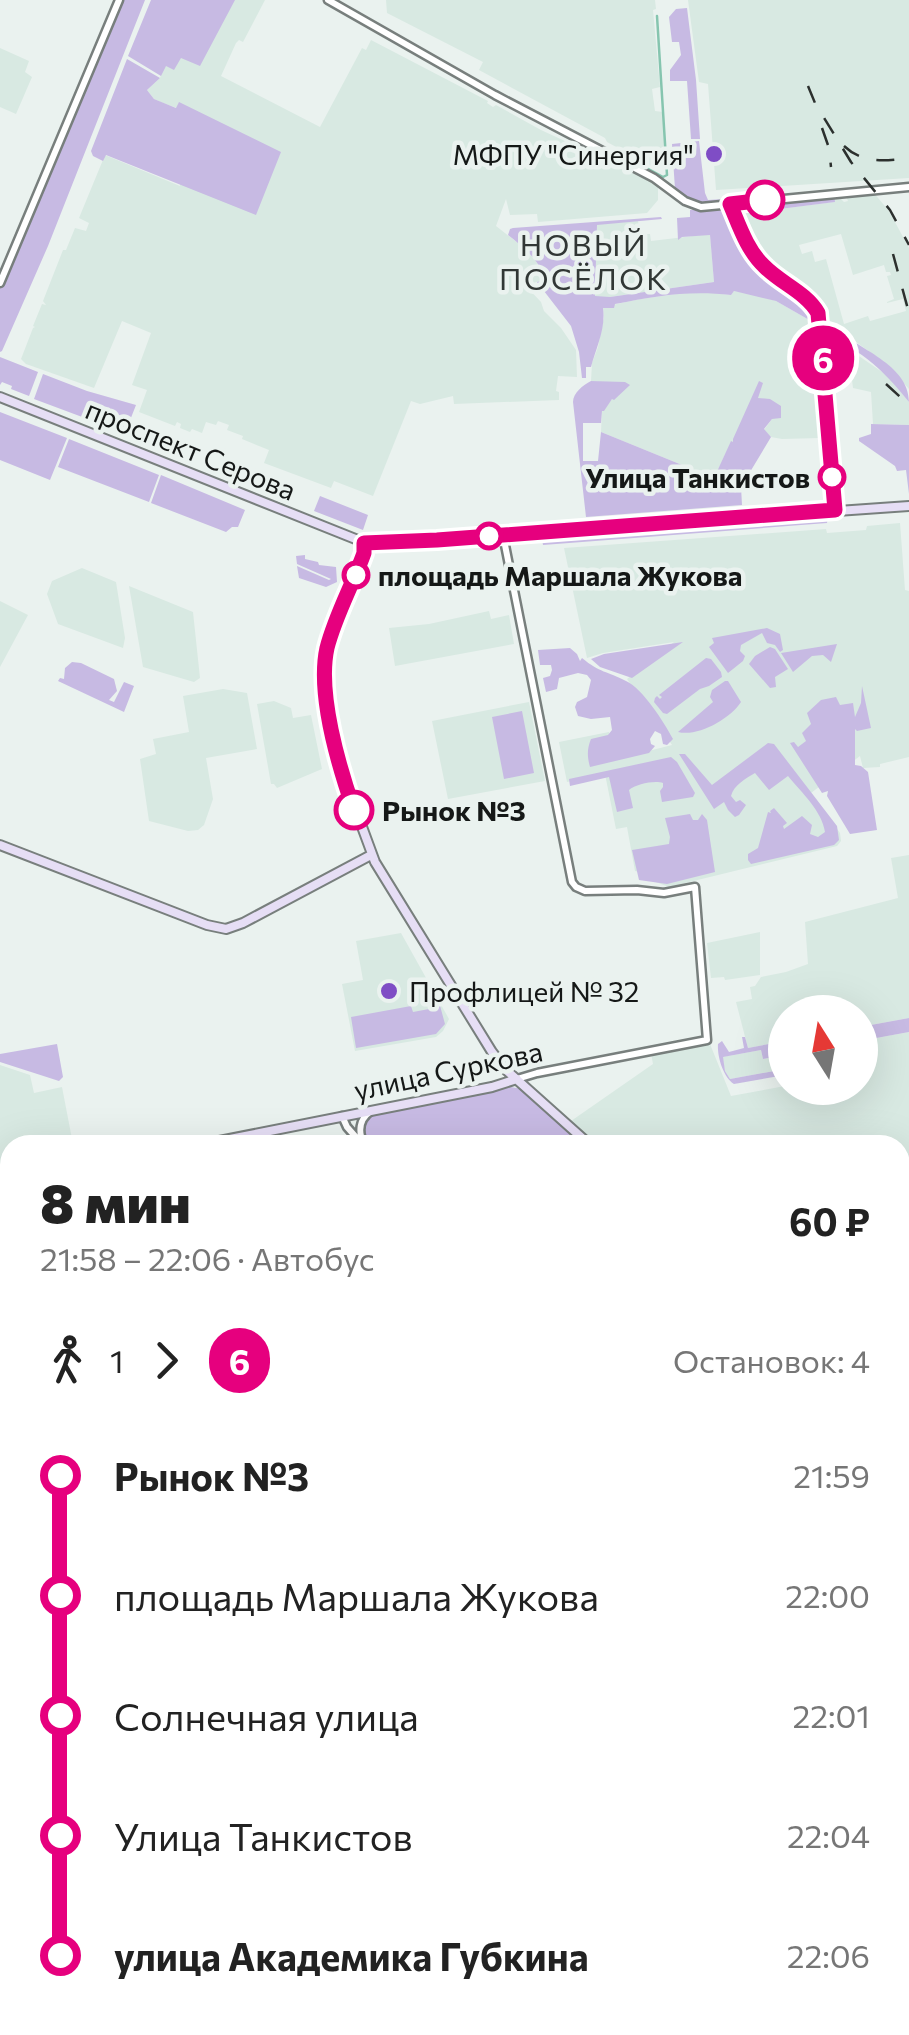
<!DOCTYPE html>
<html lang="ru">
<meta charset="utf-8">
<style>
body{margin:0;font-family:Commissioner,sans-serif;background:#f6f6f6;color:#222;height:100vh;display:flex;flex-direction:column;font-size:38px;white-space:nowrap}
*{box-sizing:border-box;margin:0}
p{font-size:32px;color:#767676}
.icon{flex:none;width:55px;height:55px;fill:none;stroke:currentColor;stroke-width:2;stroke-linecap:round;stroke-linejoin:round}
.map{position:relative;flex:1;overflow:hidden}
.details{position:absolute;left:0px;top:1135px;width:910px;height:900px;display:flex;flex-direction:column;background:#fff;border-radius:30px 30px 0 0;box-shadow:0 10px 40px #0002}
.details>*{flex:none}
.badge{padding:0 20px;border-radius:32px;font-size:35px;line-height:65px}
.needle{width:65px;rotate:349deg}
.fabs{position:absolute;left:768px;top:995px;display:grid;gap:20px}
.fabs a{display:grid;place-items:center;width:110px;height:110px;border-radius:50%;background:#fff;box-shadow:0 10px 40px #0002;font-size:50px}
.map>.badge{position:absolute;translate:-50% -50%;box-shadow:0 0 0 5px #fff}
.legs{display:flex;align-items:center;gap:15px;height:110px;padding:0 40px;font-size:32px}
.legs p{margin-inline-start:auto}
.summary{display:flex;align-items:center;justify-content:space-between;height:170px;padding:0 40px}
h1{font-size:55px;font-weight:800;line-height:75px}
ul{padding:0 40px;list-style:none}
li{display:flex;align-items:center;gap:35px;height:120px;font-size:38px}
li i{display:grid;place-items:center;width:15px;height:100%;margin:0 12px;background:currentColor}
li i::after{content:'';width:25px;height:25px;margin:-12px;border:8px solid;border-radius:50%;background:#fff}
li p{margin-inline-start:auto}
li:first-child i{background:linear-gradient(#0000 50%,currentColor 0)}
li:last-child i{background:linear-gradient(currentColor 50%,#0000 0)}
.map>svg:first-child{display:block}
.built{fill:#d8e9e2;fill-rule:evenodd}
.green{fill:#c7bae3}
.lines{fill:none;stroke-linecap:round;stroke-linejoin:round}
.stream{stroke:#86c5af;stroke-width:2.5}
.tertiary-casing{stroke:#787f7d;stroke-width:11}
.secondary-casing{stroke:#787f7d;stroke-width:12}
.tertiary{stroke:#fff;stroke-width:6}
.secondary{stroke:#e6def5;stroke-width:8}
.rail{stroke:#2c302e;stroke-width:2.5;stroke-dasharray:18 18;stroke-linecap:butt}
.line-1-casing{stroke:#fff;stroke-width:22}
.line-1{stroke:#e6007e;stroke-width:15}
.poi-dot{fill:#7f4dc5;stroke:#eaf2ef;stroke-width:4}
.stop-1-dot{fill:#fff;stroke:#e6007e;stroke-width:5}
.labels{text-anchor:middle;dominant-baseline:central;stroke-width:9;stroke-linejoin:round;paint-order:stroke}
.poi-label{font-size:28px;fill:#151817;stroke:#eaf2ef;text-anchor:end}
.street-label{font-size:28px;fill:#151817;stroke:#eaf2ef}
.stop-label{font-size:28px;font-weight:bold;fill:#151817;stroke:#eaf2ef;text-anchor:start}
.neighbourhood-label{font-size:30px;letter-spacing:2.5px;fill:#313735;stroke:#eaf2ef}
</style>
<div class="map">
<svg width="909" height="2035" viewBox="0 0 909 2035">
<rect width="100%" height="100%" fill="#eaf2ef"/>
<path class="built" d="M185 0H265L243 42 239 40 236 43 221 76 320 127 362 48 366 50 371 40 488 101 487 103 493 107 496 105 541 130 658 184V200L647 213 538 222 537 214 510 215 506 199 496 226 523 247 536 261 545 280 525 285 541 302 544 311 561 328 576 350 577 377 558 376 556 391 559 392V400L454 404 453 396 420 404 411 401 373 496 334 481 331 488 264 463 269 450 242 439 243 436 227 430 229 425 218 421 216 425 206 422 202 433 192 429 190 432 180 428 181 424 177 422 175 426 139 412 147 390 132 385 151 333 122 321 94 388 26 364 21 359 33 328 35 327 33 326 42 304 46 305 43 301 63 250H66L75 228 86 231 89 223 79 218 105 155 180 186 179 103 177 108 163 103 154 99 147 90 160 78Z
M386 0H655L656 9 653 10 660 87 652 89 655 111 663 112 666 168H655L607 142 605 138 479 70 483 62 387 13Z
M688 0H909V178L716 190 708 84 699 82Z
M0 48 29 61 25 72 32 77 16 114 0 107Z
M873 192 889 211 909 248V389L889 366 834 326 827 322H822L819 309 769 269 757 255 748 226 745 227 741 214 834 202V195L838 196 844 202 848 201 846 196ZM841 234 853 275 884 265 886 272H890L891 275 887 276 894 299 887 302V303L903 299 906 311 870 321 868 316 844 324 826 259 815 262 812 251 802 254 799 245Z
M638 221 640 234H650L651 241 710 234 714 282 610 297H595L597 224Z
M699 291 730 295 734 291 753 294 776 301 811 321 820 438 782 439 771 437 764 430 772 419 770 399H757L733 442H731L714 478 601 432 602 410 612 399 601 382 591 381 592 363 598 347 604 317 603 307 640 299Z
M831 341H837L888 376 909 402V425L873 424 871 392 853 388 852 380 835 381Z
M900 523 905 590 909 591V757L880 764V767L863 768 860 756 811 793 840 833 841 841 837 846 669 887 645 878 644 873 635 871 627 827 616 829 605 774 567 782 559 742 609 732 617 759 672 745 627 679 674 642 603 653 587 658 564 548 826 529 827 533 866 530 867 526Z
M82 568 116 582 125 638 123 648 58 624 47 594 52 581Z
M129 586 193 612 200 678 194 682 143 667Z
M0 601 28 615 0 667Z
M489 611 491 619 509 615 514 644 395 666 389 628 429 624Z
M223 689 247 693 257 749 206 758 213 799 204 825 198 830 188 831 149 821 140 759 156 754 153 739 189 732 183 696Z
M274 701 291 708 293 718 311 715 322 769 277 788 274 784H271L257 704Z
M529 702 545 781 448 799 432 721Z
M909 855V1018L860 1027V1012H785V1041L748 1048 736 1002 752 999 750 987 755 986 761 977 786 972 808 964 805 922 898 898 891 858Z
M760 932V975L725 980 724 977 711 978 707 943Z
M401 933 449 1019 443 1031 436 1037 355 1051 342 984 363 980 356 941Z
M909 1032V1318L900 1327V1145H597L571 1121 653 1064 651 1053 710 1044 731 1096 785 1086 860 1088V1041Z
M761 1050 763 1059 785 1055V1069L730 1079 725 1071 722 1057Z
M0 1065 30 1075 34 1093 62 1087 72 1139 43 1145H10V1178L0 1180Z
M0 1350 10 1361V1468L0 1463Z
M10 1528V1656L0 1655V1530L3 1532Z
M909 1886V2009L900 2010V1889Z"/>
<path class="green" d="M122 0H145L48 246 2 351 0 352V288Z
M151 0H235L200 66 181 58 174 70 166 66 161 76 128 56Z
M687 8 696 80 700 139H691L687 81H670V70L681 55 679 42H672L669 17 676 9Z
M127 59 160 78 147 90 154 99 176 108 179 102 281 152 256 215 106 155 103 161 93 156 91 151Z
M699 141 705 193 708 200 724 199 725 201C702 204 692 206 675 189L672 144Z
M834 195 835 202 741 214 745 226H748L758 255 742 224 740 212 748 206Z
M717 209C737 214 741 243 753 258 769 280 796 291 814 310L817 317 827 438H820L811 321 776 301 734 291 731 295C689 290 656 296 615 304L614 308H603C606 329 596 348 591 367H586V378H582L579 352 571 326 537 282 545 280C540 260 523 247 508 235L510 229 513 228 661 217 662 219 597 225 595 296 610 297 714 282 710 235 682 237 678 240 677 218 690 217V210Z
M822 322H826L834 327C857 349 909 364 909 402 892 380 854 338 824 342Z
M0 357 38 372 29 396 11 389 12 386 2 382 0 385Z
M43 374 87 391 136 405 125 433 34 399Z
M591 381 625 382 630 385 614 400 612 399 604 411H602L601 423H583V461H598L601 432 714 478 731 441 733 442V439L759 381 763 383 758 398 770 399 781 406V418L772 419 764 429 771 437 741 487 742 505 586 517 573 402C573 393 583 385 591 381Z
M0 412 67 438 50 480 0 460Z
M871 424 909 425V494L906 470 897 471 895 466 859 441V438L871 434Z
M69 439 159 475 149 502 58 467Z
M161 475 245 510 238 527H232L226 532 151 503Z
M320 496 368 515 363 530 314 511Z
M828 517 827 523 543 545 542 539Z
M305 555V559L318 562 319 565 336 567 337 582 326 587 299 578 297 566 329 580 331 579 297 564 296 556Z
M767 628 780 634 783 650 780 652 775 645 767 643 762 633 741 645 740 651 745 656 743 661 728 673 709 647 714 643 712 638Z
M683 642 632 678 600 667 591 659 604 654Z
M837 644 831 662 823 655 812 656 793 672 781 653Z
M770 647 775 649 788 669 775 677 776 687 770 688 749 664 755 656Z
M570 648 577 654 580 661 582 658C600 673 607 671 626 681 643 689 664 722 673 739L667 745 663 744 661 734 655 731 650 739 651 744 655 746 649 753 590 767C587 756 587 749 591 739L608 735 612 730 610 717 591 719 578 716 575 707 577 702 587 697 591 680 587 675 578 673 559 678 557 689 546 692 543 678 550 676 552 670 551 665H540L538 650Z
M706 658 711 659 721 672 722 677 709 686 700 689 667 714 663 713 654 702 655 698 657 696 660 699 662 697 659 695Z
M72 662 81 663 114 679 117 691 109 700 114 702 124 682 134 686 124 712 58 681 60 678 64 679 65 668Z
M725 681H728L741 702C730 719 698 737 678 732L713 702 710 697 712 690Z
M862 686 871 728 857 731 855 729V765L861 766 868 772 877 830 850 834 827 796 828 791 822 793 790 743 794 742 798 747 806 741 802 733 811 724 807 713 821 700 836 697 840 705 853 703 855 717 861 703Z
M522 711 534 773 504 779 492 717Z
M768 743 774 744 837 826 839 840 834 845 751 864 748 860V854L758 848 768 812 771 813 770 811 774 808 787 823 783 826 784 829 802 816 812 825 810 834 818 837 825 832C822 811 802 793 788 776L769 790 755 773C745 779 734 785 731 796L736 802 740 800 746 805 739 815 735 817 728 810 724 802 714 809 679 754H685L712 785Z
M671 757 677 762 695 793 693 797 662 802 660 791 663 787V783C655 780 636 784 629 790L633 808 617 812 609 777 570 786 569 779Z
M690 814 693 820H698L702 814 707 820 715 872 667 884 639 880 632 850 669 844 670 837 665 818Z
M439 1002 445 1024 436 1034 356 1048 351 1017 411 1006 413 1012 429 1009Z
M909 1018V1032L860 1041V1027Z
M742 1037H745L748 1048 785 1041V1055L763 1059 761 1050 723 1057 725 1071 730 1079 785 1069V1075L734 1084C723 1077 717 1056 718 1044L722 1041 729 1052 744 1048Z
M57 1044 63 1077 59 1081 0 1062V1054Z
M511 1087 522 1089 585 1145H369C363 1133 362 1120 376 1113Z
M900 1639 909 1642V1784L900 1779Z
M900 2011H909V2035H874L818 2025H900Z"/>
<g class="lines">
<path class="stream" d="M643 166 663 177 667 175 657 16"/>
<defs>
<path id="tertiary" d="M328 0 495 95 654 178 685 201 701 207 909 187
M730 204C739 225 747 250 764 266 780 283 806 292 818 313L835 509
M0 283 119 0
M503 535 572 882 576 887 585 891 637 890 664 893 695 887 707 1040 537 1073 517 1079
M342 1116 347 1127 362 1144
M364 1145C358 1132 359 1119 371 1111"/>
<path id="secondary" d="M0 397 368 544 909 506
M365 543V553L327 650V696L337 759 375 862 492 1052 505 1069 590 1145
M0 845 207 925 226 929 243 923 371 855
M199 1145 492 1087 517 1079
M0 1184 10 1182
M0 1344 10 1354
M900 1472 909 1491
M900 1480 909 1510"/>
</defs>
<use href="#tertiary" class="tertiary-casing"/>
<use href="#secondary" class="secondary-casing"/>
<use href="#tertiary" class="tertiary"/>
<use href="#secondary" class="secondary"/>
<path class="rail" d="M808 86 815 103 851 162 890 210 909 245
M822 128 829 148 831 167
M844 146C863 164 885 161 909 158
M893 254 909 313
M886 384 909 405
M900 1231 909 1232
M0 1512 10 1517
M0 1675 10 1672
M900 1765 909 1767
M900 1840 909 1837
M900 1866 909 1863
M900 1905 909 1901
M276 2035 306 2025
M746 2035 752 2025"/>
</g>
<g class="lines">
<defs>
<path id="line-1" d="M354 810C339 767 317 693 327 648 335 616 353 584 364 553V543L437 540 835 510 818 313C806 292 780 283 764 266 747 250 739 225 730 204L765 200"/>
</defs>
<use href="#line-1" class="line-1-casing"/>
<use href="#line-1" class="line-1"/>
</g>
<g class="poi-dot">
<circle cx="714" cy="154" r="10"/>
<circle cx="389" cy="991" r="10"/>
</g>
<g class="stop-1-dot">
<circle cx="765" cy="200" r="18"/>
<circle cx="832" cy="477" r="12"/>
<circle cx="489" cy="536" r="12"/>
<circle cx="356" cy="575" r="12"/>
<circle cx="354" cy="810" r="18"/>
</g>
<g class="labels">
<g class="poi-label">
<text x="694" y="154">МФПУ "Синергия"</text>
<text x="409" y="991" text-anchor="start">Профлицей № 32</text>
</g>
<g class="street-label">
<text transform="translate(191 449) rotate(22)">проспект Серова</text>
<text transform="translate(448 1070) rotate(-12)">улица Суркова</text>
</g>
<g class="stop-label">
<text x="810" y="477" text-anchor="end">Улица Танкистов</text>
<text x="378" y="575">площадь Маршала Жукова</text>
<text x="382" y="810">Рынок №3</text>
</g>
<g class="neighbourhood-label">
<text x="584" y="243">НОВЫЙ<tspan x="584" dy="34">ПОСЁЛОК</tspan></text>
</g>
</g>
</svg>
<div class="fabs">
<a><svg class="needle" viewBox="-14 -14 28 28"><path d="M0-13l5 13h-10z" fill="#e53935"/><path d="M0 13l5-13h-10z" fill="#767676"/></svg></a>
</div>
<b class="badge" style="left:823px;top:358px;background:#e6007e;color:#fff">6</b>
<section class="details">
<div class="summary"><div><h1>8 мин</h1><p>21:58 – 22:06 · Автобус</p></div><b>60 ₽</b></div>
<div class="legs"><svg class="icon" aria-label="walk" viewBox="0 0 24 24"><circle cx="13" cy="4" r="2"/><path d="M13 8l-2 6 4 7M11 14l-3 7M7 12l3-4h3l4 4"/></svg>1<svg class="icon" aria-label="forward" viewBox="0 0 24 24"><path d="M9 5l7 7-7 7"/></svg><b class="badge" style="background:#e6007e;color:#fff">6</b><p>Остановок: 4</p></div>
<ul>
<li><i style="color:#e6007e"></i><b>Рынок №3</b><p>21:59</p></li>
<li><i style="color:#e6007e"></i><span>площадь Маршала Жукова</span><p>22:00</p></li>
<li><i style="color:#e6007e"></i><span>Солнечная улица</span><p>22:01</p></li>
<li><i style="color:#e6007e"></i><span>Улица Танкистов</span><p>22:04</p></li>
<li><i style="color:#e6007e"></i><b>улица Академика Губкина</b><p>22:06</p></li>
</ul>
</section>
</div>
